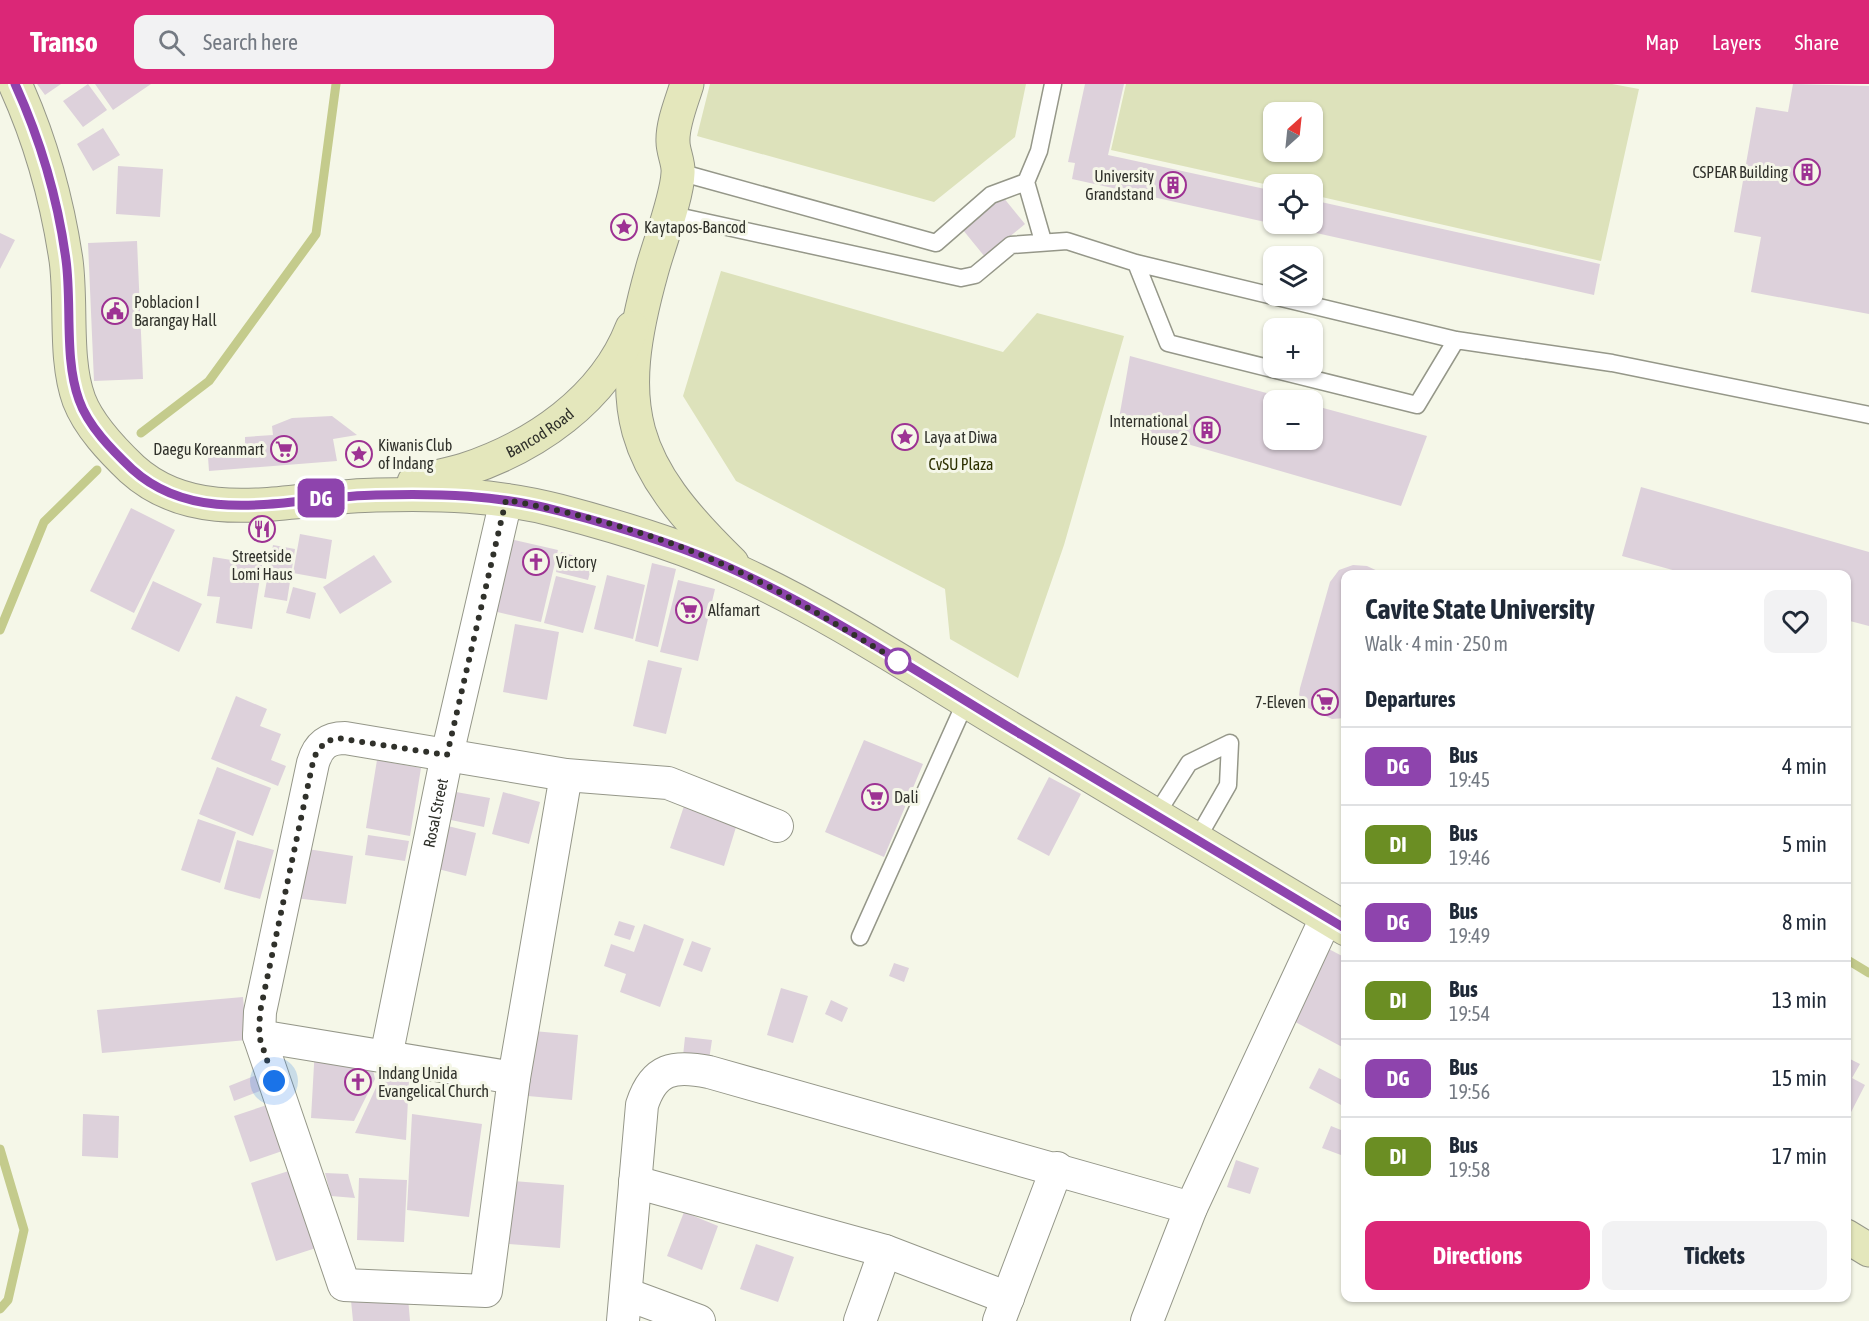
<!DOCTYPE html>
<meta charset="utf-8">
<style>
body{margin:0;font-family:"Asap Condensed",sans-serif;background:#f2f2f3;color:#1f2937;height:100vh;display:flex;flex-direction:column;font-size:22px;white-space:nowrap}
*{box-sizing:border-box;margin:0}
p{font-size:20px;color:#747a83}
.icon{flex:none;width:33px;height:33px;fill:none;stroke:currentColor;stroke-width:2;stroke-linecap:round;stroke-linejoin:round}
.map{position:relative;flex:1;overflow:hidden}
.panel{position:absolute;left:1341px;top:486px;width:510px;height:732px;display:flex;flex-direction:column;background:#fff;border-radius:12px;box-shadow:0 2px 4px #0004}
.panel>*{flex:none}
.badge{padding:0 12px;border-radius:9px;font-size:21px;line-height:39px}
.needle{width:39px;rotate:27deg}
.buttons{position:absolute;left:1263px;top:18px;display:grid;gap:12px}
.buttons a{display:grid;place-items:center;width:60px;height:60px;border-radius:12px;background:#fff;box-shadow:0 2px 4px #0004;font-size:30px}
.you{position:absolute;width:30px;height:30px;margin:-15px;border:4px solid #fff;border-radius:50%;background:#1a73e8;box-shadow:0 0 0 9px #1a73e833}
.map>.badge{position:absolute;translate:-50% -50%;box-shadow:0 0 0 3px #fff}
h2{padding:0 24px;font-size:22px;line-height:54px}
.round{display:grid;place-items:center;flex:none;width:63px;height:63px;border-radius:12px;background:#f2f2f3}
.head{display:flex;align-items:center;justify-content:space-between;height:102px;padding:0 24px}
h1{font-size:28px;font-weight:700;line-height:45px}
.action{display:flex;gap:12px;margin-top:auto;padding:12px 24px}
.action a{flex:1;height:69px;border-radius:12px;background:#db2777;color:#fff;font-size:24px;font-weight:700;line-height:69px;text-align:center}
.action a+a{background:#f2f2f3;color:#1f2937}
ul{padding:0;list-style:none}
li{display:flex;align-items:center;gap:18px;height:78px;padding:0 24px;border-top:2px solid #e0e1e3}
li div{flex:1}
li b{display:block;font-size:22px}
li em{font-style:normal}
li .badge{min-width:66px;font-weight:700;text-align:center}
header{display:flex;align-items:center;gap:36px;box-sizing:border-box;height:84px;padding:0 30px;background:#db2777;color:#fff}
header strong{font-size:28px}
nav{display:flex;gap:33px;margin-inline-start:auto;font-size:21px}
.search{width:420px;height:54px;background:#f2f2f3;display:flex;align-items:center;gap:15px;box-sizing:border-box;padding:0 21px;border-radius:12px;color:#747a83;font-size:22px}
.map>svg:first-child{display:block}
.green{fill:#dde2bb;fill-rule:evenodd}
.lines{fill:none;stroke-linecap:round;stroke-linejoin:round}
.stream{stroke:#c4cb8c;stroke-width:9}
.building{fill:#ddd1db}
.lane-casing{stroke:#959789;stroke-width:19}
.street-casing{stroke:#959789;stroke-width:34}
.secondary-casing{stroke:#959789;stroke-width:35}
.lane{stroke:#fff;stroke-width:16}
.street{stroke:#fff;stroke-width:32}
.secondary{stroke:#e4e7bc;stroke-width:33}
.line-casing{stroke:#fff;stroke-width:14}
.line{stroke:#8e44ad;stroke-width:9}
.walk{stroke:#30312b;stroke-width:6;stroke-dasharray:0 10.8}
.stop-dot{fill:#fff;stroke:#8e44ad;stroke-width:3}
.labels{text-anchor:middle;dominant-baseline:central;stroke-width:6;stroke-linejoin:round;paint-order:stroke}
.poi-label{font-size:16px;fill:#30312b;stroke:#f5f7e8;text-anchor:start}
.street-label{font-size:16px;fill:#30312b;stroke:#f5f7e8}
.park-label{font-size:16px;fill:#2e3100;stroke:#f5f7e8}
</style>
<header>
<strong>Transo</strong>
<div class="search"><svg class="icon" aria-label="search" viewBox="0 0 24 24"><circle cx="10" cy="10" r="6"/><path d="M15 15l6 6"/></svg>Search here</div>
<nav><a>Map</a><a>Layers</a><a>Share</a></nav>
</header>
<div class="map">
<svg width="1869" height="1237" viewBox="0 0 1869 1237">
<rect width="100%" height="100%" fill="#f5f7e8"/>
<path class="green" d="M710 0H1026L1015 53 934 118 697 52Z
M1126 0H1612L1639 5 1601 177 1313 111 1312 100 1273 102 1111 66ZM1274 28H1312V68H1274Z
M721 187 1003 268 1037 229 1124 252 1064 461 1018 594 950 555 945 505 736 397 683 312Z"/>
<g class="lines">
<path class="stream" d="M141 349 209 297 316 150 336 0
M0 546 44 438 97 386
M1846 875 1869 889
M0 1065 24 1146 8 1216 0 1225"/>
</g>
<path class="building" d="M37 0H61L45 11Z
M88 0 107 26 83 43 63 17Z
M95 0H151L113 26Z
M1085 0H1124L1108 71 1274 107V140L1072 95 1075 79 1068 78Z
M1793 0 1869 2V230L1751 208 1761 153 1734 148 1756 23 1788 28Z
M103 44 120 71 93 87 77 60Z
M118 82 163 85 160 133 116 130Z
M1003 113 1025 140 985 173 963 146Z
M1312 116 1600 180 1594 211 1276 140H1312Z
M0 149 15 156 0 185Z
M137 157 143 295 94 297 88 159Z
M1130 272 1292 316H1274V356H1312V321L1427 352 1401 422 1118 340Z
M332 332 357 351 333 355 337 377 209 387 208 373 225 365 245 362V353L273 351 272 342 292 334Z
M1641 403 1869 468V542L1846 536V490H1687L1622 472Z
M131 424 175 446 134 529 90 507Z
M300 450 332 456 326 495 293 489Z
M510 455 558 466 541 538 493 527Z
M273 461 295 465 287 517 264 513Z
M561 468 593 477 588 496 556 488Z
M374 471 392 498 340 530 323 503Z
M213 473 262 481 252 545 216 539 220 513 207 512Z
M652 479 676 485 658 563 635 557Z
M1353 481 1367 482 1384 490H1346V634L1332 635 1308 624 1299 611 1300 604 1330 498 1339 486Z
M607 491 645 501 633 555 594 545Z
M556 492 596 502 583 549 544 539Z
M678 496 715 505 698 577 660 568Z
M153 497 202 520 179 568 131 545Z
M293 503 316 509 310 535 286 529Z
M515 540 559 548 547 616 503 608Z
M648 576 682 584 666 650 633 642Z
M236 612 267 625 260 642 281 650 271 676 286 682 278 702 211 675Z
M864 656 923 680 884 773 825 748Z
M377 676 421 684 410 752 366 744Z
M217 683 271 704 253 752 199 730Z
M1049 693 1081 710 1049 772 1017 755Z
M456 708 490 714 484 743 451 736Z
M503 708 540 718 529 760 492 750Z
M684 722 737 740 724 782 670 764Z
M198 735 236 748 220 799 181 786Z
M448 742 476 749 466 792 438 785Z
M368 751 409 757 405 777 365 771Z
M237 756 274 766 260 815 224 805Z
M301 764 353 772 346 820 286 813Z
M619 837 635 842 630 856 614 851Z
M644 840 684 855 660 923 620 908 626 890 604 882 611 860 634 868Z
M692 857 711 864 702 888 683 881Z
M1323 862 1346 874V965L1286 933Z
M894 879 909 884 904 898 889 892Z
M781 904 808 912 793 959 767 951Z
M243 913 247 956 102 969 97 926Z
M831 916 848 924 842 938 825 930Z
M522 946 578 951 572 1016 517 1011Z
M685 953 712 956 709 976 683 972Z
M315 963H368L375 995 354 1037 311 1034Z
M1846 973 1860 980 1852 994 1865 1001 1846 1038Z
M375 974 410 975 406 1056 355 1049 379 997Z
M1319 984 1346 998V1013L1341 1021 1309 1004Z
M262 989 268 1004 234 1017 229 1002Z
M273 1019 288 1065 250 1078 234 1032Z
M83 1030 119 1032 118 1074 82 1072Z
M412 1030 482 1040 469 1133 407 1126Z
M1331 1042 1346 1048V1059L1341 1071 1322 1064Z
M1236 1076 1259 1084 1250 1110 1227 1103Z
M295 1085 319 1163 276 1177 251 1099Z
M325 1089 348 1090 355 1114 331 1112Z
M359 1094 407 1096 404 1158 357 1156Z
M513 1097 564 1101 560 1164 509 1160Z
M684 1128 718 1142 702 1186 667 1172Z
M756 1160 794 1173 778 1218 740 1205Z
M406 1190 410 1237H353L349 1196Z"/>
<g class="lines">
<defs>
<path id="lane" d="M679 88 936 159 991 111 1026 98
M668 130 961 194 975 191 1011 161 1067 157 1136 179 1456 256 1612 279 1869 331
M1043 157 1026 98 1039 67 1053 0
M1136 179 1168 259 1417 321 1456 256
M1156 731 1189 679 1230 659 1228 701 1197 755
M860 853 966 617"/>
<g id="street">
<path d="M566 691 514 994 486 1207 344 1201 259 952 260 928 313 679C318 662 327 654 345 654L566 691 668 699 777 742"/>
<path d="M259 952 514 994"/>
<path id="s1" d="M386 973 447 671 506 416"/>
<path d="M635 1098 885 1167 1008 1214"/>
<path d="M626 1210 699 1237"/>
<path d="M623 1237 642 1021C654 984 674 981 709 988L1191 1124"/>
<path d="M860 1237 885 1167"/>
<path d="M999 1237 1057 1084"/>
<path d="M1147 1237 1191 1124 1326 834"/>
</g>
<g id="secondary">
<path d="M15 0C40 55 57 116 66 176 72 220 64 275 79 316 89 342 112 366 132 385 199 446 295 412 376 411 438 409 499 411 559 427 620 443 684 462 741 489 834 532 920 590 1007 642 1120 710 1233 777 1346 845"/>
<path d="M687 0C682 17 672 40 673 58 673 68 679 79 678 89 677 114 659 160 652 186 613 325 629 379 732 479"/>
<path id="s2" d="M414 398C430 394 448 391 464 386 534 363 604 316 632 244"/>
<path d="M1846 1152 1869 1166"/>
</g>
</defs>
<use href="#lane" class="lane-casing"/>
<use href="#street" class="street-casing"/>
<use href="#secondary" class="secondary-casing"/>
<use href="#lane" class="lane"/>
<use href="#street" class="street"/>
<use href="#secondary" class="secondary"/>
</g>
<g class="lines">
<defs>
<path id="line" d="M15 0C40 55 58 116 66 176 72 220 64 275 79 316 88 342 112 366 132 385 199 446 295 412 376 411 438 409 499 411 559 427 620 443 684 462 741 489 839 535 930 596 1022 651 1130 716 1238 780 1346 845"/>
</defs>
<use href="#line" class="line-casing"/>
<use href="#line" class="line"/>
<path class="walk" d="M274 997 259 952 260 928 314 673 325 658 337 654 447 671 506 416C586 430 669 454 742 489 796 515 847 547 898 577"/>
</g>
<defs>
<symbol id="building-ring" viewBox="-11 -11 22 22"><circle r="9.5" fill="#f5f7e8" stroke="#9d3293" stroke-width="1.5"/><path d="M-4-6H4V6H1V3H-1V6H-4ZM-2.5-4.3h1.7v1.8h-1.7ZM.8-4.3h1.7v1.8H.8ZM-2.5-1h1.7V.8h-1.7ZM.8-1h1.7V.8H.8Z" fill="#9d3293"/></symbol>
<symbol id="sight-ring" viewBox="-11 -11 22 22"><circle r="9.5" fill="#f5f7e8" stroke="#9d3293" stroke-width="1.5"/><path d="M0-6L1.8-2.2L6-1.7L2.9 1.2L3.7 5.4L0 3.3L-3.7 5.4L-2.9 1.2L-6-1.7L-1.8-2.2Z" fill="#9d3293"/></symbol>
<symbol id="civic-ring" viewBox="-11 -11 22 22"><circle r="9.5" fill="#f5f7e8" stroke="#9d3293" stroke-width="1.5"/><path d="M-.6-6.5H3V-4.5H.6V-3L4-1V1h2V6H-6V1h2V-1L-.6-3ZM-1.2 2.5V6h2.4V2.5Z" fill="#9d3293"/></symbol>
<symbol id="supermarket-ring" viewBox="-11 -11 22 22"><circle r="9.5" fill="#f5f7e8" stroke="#9d3293" stroke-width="1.5"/><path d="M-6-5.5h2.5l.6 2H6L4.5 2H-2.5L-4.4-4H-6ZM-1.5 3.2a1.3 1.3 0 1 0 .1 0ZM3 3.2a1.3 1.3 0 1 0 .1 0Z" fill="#9d3293"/></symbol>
<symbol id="restaurant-ring" viewBox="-11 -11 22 22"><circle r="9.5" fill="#f5f7e8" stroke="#9d3293" stroke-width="1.5"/><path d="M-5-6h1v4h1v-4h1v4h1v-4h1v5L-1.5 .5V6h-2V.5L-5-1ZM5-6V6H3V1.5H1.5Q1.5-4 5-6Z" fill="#9d3293"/></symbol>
<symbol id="church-ring" viewBox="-11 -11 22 22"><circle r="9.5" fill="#f5f7e8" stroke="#9d3293" stroke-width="1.5"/><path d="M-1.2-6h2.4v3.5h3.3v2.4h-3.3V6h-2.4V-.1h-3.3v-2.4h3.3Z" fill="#9d3293"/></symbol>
</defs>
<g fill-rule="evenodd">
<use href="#building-ring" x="1792" y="73" width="30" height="30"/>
<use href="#building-ring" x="1158" y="86" width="30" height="30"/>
<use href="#sight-ring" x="609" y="128" width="30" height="30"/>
<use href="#civic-ring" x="100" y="212" width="30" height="30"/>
<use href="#building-ring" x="1192" y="331" width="30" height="30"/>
<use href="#sight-ring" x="890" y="338" width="30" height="30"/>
<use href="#supermarket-ring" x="269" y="350" width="30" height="30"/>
<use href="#sight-ring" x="344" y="355" width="30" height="30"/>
<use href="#restaurant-ring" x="247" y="430" width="30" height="30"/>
<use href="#church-ring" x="521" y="463" width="30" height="30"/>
<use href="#supermarket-ring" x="674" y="511" width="30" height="30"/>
<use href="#supermarket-ring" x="1310" y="603" width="30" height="30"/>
<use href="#supermarket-ring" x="860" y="698" width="30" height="30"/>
<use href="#church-ring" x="343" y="983" width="30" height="30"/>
</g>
<circle class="stop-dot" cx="898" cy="577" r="12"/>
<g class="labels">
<g class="poi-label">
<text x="1788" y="88" text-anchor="end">CSPEAR Building</text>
<text x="1154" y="92" text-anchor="end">University<tspan x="1154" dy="18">Grandstand</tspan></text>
<text x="644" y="143">Kaytapos-Bancod</text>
<text x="134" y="218">Poblacion I<tspan x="134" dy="18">Barangay Hall</tspan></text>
<text x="1188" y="337" text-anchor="end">International<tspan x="1188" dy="18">House 2</tspan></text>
<text x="924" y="353">Laya at Diwa</text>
<text x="378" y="361">Kiwanis Club<tspan x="378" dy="18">of Indang</tspan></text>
<text x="264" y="365" text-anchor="end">Daegu Koreanmart</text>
<text x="262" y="472" text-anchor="middle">Streetside<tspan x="262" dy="18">Lomi Haus</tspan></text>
<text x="556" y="478">Victory</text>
<text x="708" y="526">Alfamart</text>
<text x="1306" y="618" text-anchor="end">7-Eleven</text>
<text x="894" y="713">Dali</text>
<text x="378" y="989">Indang Unida<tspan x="378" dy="18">Evangelical Church</tspan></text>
</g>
<g class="street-label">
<text stroke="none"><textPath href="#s2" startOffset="136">Bancod Road</textPath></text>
<text stroke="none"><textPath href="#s1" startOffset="249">Rosal Street</textPath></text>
</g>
<g class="park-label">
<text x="961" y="380">CvSU Plaza</text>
</g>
</g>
</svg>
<div class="buttons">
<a><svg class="needle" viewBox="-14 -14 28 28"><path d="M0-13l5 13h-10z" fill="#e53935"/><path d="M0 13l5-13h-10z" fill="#747a83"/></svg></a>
<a><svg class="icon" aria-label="locate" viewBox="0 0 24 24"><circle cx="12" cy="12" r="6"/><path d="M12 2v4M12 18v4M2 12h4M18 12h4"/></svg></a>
<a><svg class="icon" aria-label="layers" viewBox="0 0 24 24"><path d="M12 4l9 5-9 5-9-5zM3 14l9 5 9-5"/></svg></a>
<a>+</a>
<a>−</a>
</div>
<div class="you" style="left:274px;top:997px"></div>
<b class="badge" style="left:321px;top:414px;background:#8e44ad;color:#fff">DG</b>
<section class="panel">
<div class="head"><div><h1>Cavite State University</h1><p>Walk · 4 min · 250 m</p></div><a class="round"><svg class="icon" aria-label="heart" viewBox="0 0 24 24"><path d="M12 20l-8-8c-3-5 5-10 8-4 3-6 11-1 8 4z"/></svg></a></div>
<h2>Departures</h2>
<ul>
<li><span class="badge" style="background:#8e44ad;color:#fff">DG</span><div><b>Bus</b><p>19:45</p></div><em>4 min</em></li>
<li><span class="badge" style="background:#6b8e23;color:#fff">DI</span><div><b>Bus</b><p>19:46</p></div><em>5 min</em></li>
<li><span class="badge" style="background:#8e44ad;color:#fff">DG</span><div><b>Bus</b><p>19:49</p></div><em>8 min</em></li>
<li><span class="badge" style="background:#6b8e23;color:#fff">DI</span><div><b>Bus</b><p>19:54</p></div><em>13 min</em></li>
<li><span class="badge" style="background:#8e44ad;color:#fff">DG</span><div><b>Bus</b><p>19:56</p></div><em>15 min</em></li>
<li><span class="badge" style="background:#6b8e23;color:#fff">DI</span><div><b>Bus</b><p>19:58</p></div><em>17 min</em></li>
</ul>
<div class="action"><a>Directions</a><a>Tickets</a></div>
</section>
</div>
